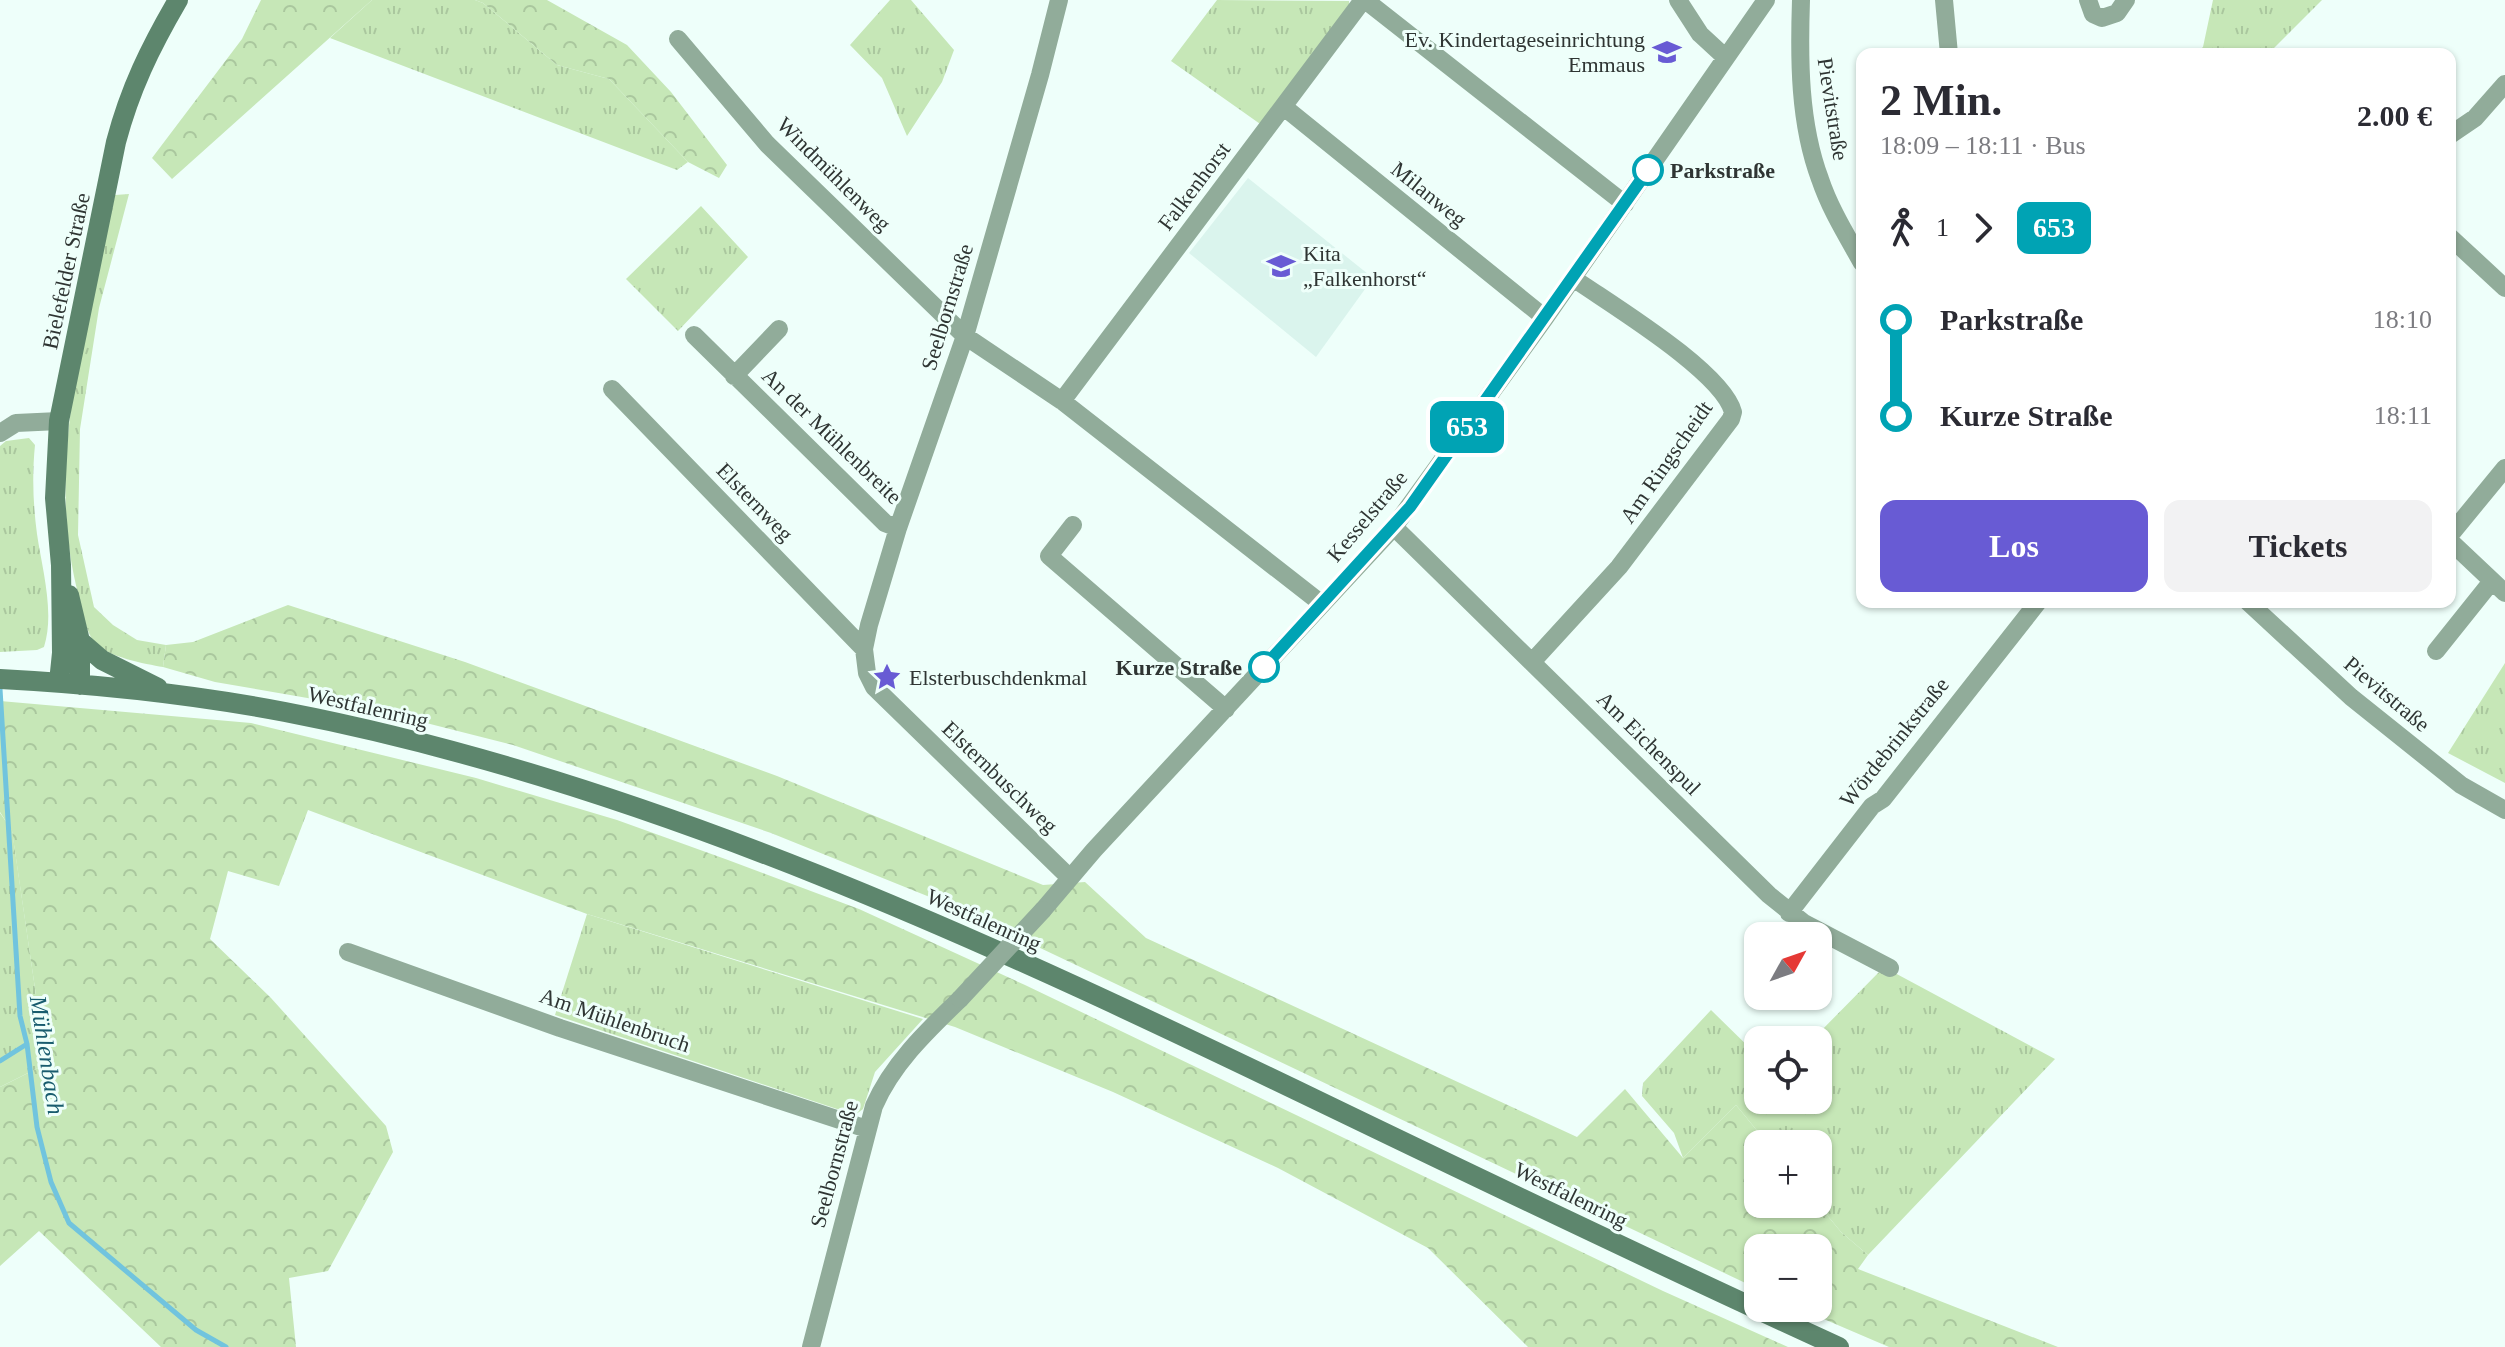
<!DOCTYPE html>
<html lang="de">
<meta charset="utf-8">
<style>
body{margin:0;font-family:Georgia,serif;background:#f2f2f3;color:#2b2b33;height:100vh;display:flex;flex-direction:column;font-size:30px;white-space:nowrap}
*{box-sizing:border-box;margin:0}
p{font-size:26px;color:#7c7c81}
.icon{flex:none;width:44px;height:44px;fill:none;stroke:currentColor;stroke-width:2;stroke-linecap:round;stroke-linejoin:round}
.map{position:relative;flex:1;overflow:hidden}
.side{position:absolute;left:1856px;top:48px;width:600px;height:560px;display:flex;flex-direction:column;background:#fff;border-radius:16px;box-shadow:0 2px 6px #0004}
.side>*{flex:none}
.badge{padding:0 16px;border-radius:12px;font-size:28px;line-height:52px}
.needle{width:52px;rotate:50deg}
.buttons{position:absolute;left:1744px;top:922px;display:grid;gap:16px}
.buttons a{display:grid;place-items:center;width:88px;height:88px;border-radius:16px;background:#fff;box-shadow:0 2px 6px #0004;font-size:40px}
.map>.badge{position:absolute;translate:-50% -50%;box-shadow:0 0 0 4px #fff}
.legs{display:flex;align-items:center;gap:12px;height:88px;padding:0 24px;font-size:26px}
.legs p{margin-inline-start:auto}
.summary{display:flex;align-items:center;justify-content:space-between;height:136px;padding:0 24px}
h1{font-size:44px;font-weight:700;line-height:60px}
.action{display:flex;gap:16px;margin-top:auto;padding:16px 24px}
.action a{flex:1;height:92px;border-radius:16px;background:#685bd4;color:#fff;font-size:32px;font-weight:700;line-height:92px;text-align:center}
.action a+a{background:#f2f2f3;color:#2b2b33}
ul{padding:0 24px;list-style:none}
li{display:flex;align-items:center;gap:28px;height:96px;font-size:30px}
li i{display:grid;place-items:center;width:12px;height:100%;margin:0 10px;background:currentColor}
li i::after{content:'';width:20px;height:20px;margin:-10px;border:6px solid;border-radius:50%;background:#fff}
li p{margin-inline-start:auto}
li:first-child i{background:linear-gradient(#0000 50%,currentColor 0)}
li:last-child i{background:linear-gradient(currentColor 50%,#0000 0)}
.map>svg:first-child{display:block}
.built{fill:#daf4ed}
.grass{fill:url(#grass-tufts)}
.forest{fill:url(#forest-crowns)}
.lines{fill:none;stroke-linecap:round;stroke-linejoin:round}
.stream{stroke:#71c4de;stroke-width:5}
.minor{stroke:#91ac9a;stroke-width:18}
.secondary{stroke:#5d866d;stroke-width:20}
.minor-bridge{stroke:#91ac9a;stroke-width:18}
.line-1-casing{stroke:#fff;stroke-width:18}
.line-1{stroke:#00a3b4;stroke-width:12}
.stop-1-dot{fill:#fff;stroke:#00a3b4;stroke-width:4}
.labels{text-anchor:middle;dominant-baseline:central;stroke-width:6;stroke-linejoin:round;paint-order:stroke}
.poi-label{font-size:22px;fill:#2f3533;stroke:#eefffa;text-anchor:start}
.street-label{font-size:22px;fill:#2f3533;stroke:#eefffa}
.stop-label{font-size:22px;font-weight:bold;fill:#2f3533;stroke:#eefffa;text-anchor:start}
.water-label{font-size:24px;font-style:italic;fill:#185c6e;stroke:#eefffa}
</style>
<div class="map">
<svg width="2505" height="1347" viewBox="0 0 2505 1347">
<defs>
<pattern id="grass-tufts" width="24" height="20" patternUnits="userSpaceOnUse" patternTransform="scale(2)"><rect width="24" height="20" fill="#c6e7b7"/><path d="M3 7l-1-3M5 7V3M7 7l1-3M15 17l-1-3M17 17v-4M19 17l1-3" fill="none" stroke="#aac79e"/></pattern>
<pattern id="forest-crowns" width="20" height="18" patternUnits="userSpaceOnUse" patternTransform="scale(2)"><rect width="20" height="18" fill="#c6e7b7"/><path d="M2 6a3 3 0 1 1 6 0M12 15a3 3 0 1 1 6 0" fill="none" stroke="#aac79e"/></pattern>
</defs>
<rect width="100%" height="100%" fill="#eefffa"/>
<path class="built" d="M1248 178 1373 278 1316 357 1189 253Z"/>
<path class="grass" d="M372 0H475L483 3 557 65 609 79 688 162 677 170 330 38Z
M890 0H911L954 50 942 82 907 136 882 78 850 45Z
M1217 0 1349 1V11L1263 126 1171 61Z
M2213 0H2322L2268 54H2195L2203 47Z
M129 194 99 308 80 429 78 535 94 607 113 625 137 640 166 645 163 667C145 664 108 657 95 643 85 631 83 612 79 597 43 463 87 326 115 195Z
M701 206 748 257 678 331 626 279Z
M29 438 35 445C32 475 33 504 37 534 42 568 55 613 44 647L37 650 0 652V446L6 441Z
M2505 663V783L2448 753Z
M0 813 12 830 46 1064 0 1087Z
M587 914 923 1019 875 1072 863 1109 855 1115 555 1015Z
M1881 970 1893 972 2055 1059 1868 1255 1841 1232 1818 1204V1144H1768L1736 1105 1683 1158 1674 1133 1642 1096 1643 1083 1711 1010 1758 1056V1100H1818V1040H1812Z"/>
<path class="forest" d="M261 0H372L172 179 152 158 242 39Z
M475 0H547L627 45 671 92 727 165 719 178 688 162 609 79 557 65 483 3Z
M288 605 465 662 777 776 1043 885 1085 882 1146 938 1577 1137 1625 1089 1683 1158 1736 1105 1768 1144H1758V1204H1818L1841 1232 1868 1255 1858 1269 2058 1347H1889L1798 1308H1818V1248H1758V1289L952 906 771 833 513 745 371 709 215 682 163 667 166 645 193 642Z
M0 701 251 723 476 778 617 820 728 860 859 909 1025 985 1663 1291 1788 1347H1528L1428 1248 1278 1168 1113 1092 955 1027 587 914 308 810 279 886 228 871 210 939 271 998 386 1126 393 1152 328 1271 289 1278 296 1347H161L39 1231 0 1266V1087L46 1064 12 831 0 812Z"/>
<g class="lines">
<path class="stream" d="M0 689 20 1016 27 1044 37 1127 51 1182 69 1223 196 1330 226 1347
M0 1061 27 1044"/>
<path class="minor" d="M1059 0 1040 75 965 336 898 528 869 625 864 649 867 673 874 687 1070 878
M1365 0 1625 204
M1678 0 1700 34 1726 58
M1801 0C1799 59 1799 123 1820 179 1830 209 1847 236 1862 263
M1944 0 1949 54
M2088 0 2093 14 2102 18 2117 13 2126 0
M678 39 767 144 965 336 1062 401 1322 604
M1284 107 1545 318
M2450 135 2475 118 2505 84
M2450 237 2505 288
M694 335 885 523 898 528
M734 376 779 329
M612 389 864 649
M1062 401 1363 0
M0 433 16 423 59 421
M1073 525 1049 556 1226 709
M1394 527 1769 895 1804 923 1890 968
M2450 535 2505 468
M2450 541 2505 593
M2248 602 2351 697 2461 785 2505 810
M2436 651 2492 581
M1532 662 1619 567 1731 419 1733 412C1722 371 1610 304 1573 278
M1043 910 1094 850 1394 527 1545 318 1766 0
M1789 913 1872 806 1883 799 2038 602
M348 952 560 1028 867 1129
M811 1347 874 1106C893 1063 927 1031 960 999"/>
<path class="secondary" d="M69 595 80 641V685
M80 641 102 660 158 688
M0 679C95 684 191 694 285 712 649 782 997 946 1329 1106 1499 1188 1668 1269 1839 1347
M59 682 62 653 61 565 55 498 59 421 116 142C130 89 150 48 178 0"/>
<path class="minor-bridge" d="M960 999 1043 910"/>
</g>
<g class="lines">
<defs>
<path id="line-1" d="M1264 667 1410 507 1648 170"/>
</defs>
<use href="#line-1" class="line-1-casing"/>
<use href="#line-1" class="line-1"/>
</g>
<defs>
<symbol id="school-bare" viewBox="-9 -9 18 18"><path d="M0-5L7-2L0 1L-7-2ZM-4 1L0 2.5L4 1V4Q0 6-4 4Z" fill="#685bd4" stroke="#eefffa" stroke-width="2.5" paint-order="stroke"/></symbol>
<symbol id="sight-bare" viewBox="-9 -9 18 18"><path d="M0-6L1.8-2.2L6-1.7L2.9 1.2L3.7 5.4L0 3.3L-3.7 5.4L-2.9 1.2L-6-1.7L-1.8-2.2Z" fill="#685bd4" stroke="#eefffa" stroke-width="2.5" paint-order="stroke"/></symbol>
</defs>
<g fill-rule="evenodd">
<use href="#school-bare" x="1647" y="32" width="40" height="40"/>
<use href="#school-bare" x="1261" y="246" width="40" height="40"/>
<use href="#sight-bare" x="867" y="657" width="40" height="40"/>
</g>
<g class="stop-1-dot">
<circle cx="1648" cy="170" r="14"/>
<circle cx="1264" cy="667" r="14"/>
</g>
<g class="labels">
<g class="poi-label">
<text x="1645" y="39" text-anchor="end">Ev. Kindertageseinrichtung<tspan x="1645" dy="25">Emmaus</tspan></text>
<text x="1303" y="253">Kita<tspan x="1303" dy="25">„Falkenhorst“</tspan></text>
<text x="909" y="677">Elsterbuschdenkmal</text>
</g>
<g class="street-label">
<text transform="translate(1833 109) rotate(81)">Pievitstraße</text>
<text transform="translate(834 174) rotate(45)">Windmühlenweg</text>
<text transform="translate(1194 186) rotate(-53)">Falkenhorst</text>
<text transform="translate(1429 194) rotate(39)">Milanweg</text>
<text transform="translate(66 271) rotate(-78)">Bielefelder Straße</text>
<text transform="translate(947 307) rotate(-73)">Seelbornstraße</text>
<text transform="translate(832 436) rotate(44)">An der Mühlenbreite</text>
<text transform="translate(1666 462) rotate(-55)">Am Ringscheidt</text>
<text transform="translate(755 502) rotate(46)">Elsternweg</text>
<text transform="translate(1367 516) rotate(-50)">Kesselstraße</text>
<text transform="translate(2387 694) rotate(40)">Pievitstraße</text>
<text transform="translate(368 707) rotate(13)">Westfalenring</text>
<text transform="translate(1894 742) rotate(-51)">Wördebrinkstraße</text>
<text transform="translate(1649 743) rotate(45)">Am Eichenspul</text>
<text transform="translate(1000 777) rotate(44)">Elsternbuschweg</text>
<text transform="translate(984 920) rotate(24)">Westfalenring</text>
<text transform="translate(615 1020) rotate(19)">Am Mühlenbruch</text>
<text transform="translate(834 1164) rotate(-75)">Seelbornstraße</text>
<text transform="translate(1571 1195) rotate(26)">Westfalenring</text>
</g>
<g class="stop-label">
<text x="1670" y="170">Parkstraße</text>
<text x="1242" y="667" text-anchor="end">Kurze Straße</text>
</g>
<g class="water-label">
<text transform="translate(47 1055) rotate(81)">Mühlenbach</text>
</g>
</g>
</svg>
<div class="buttons">
<a><svg class="needle" viewBox="-14 -14 28 28"><path d="M0-13l5 13h-10z" fill="#e53935"/><path d="M0 13l5-13h-10z" fill="#7c7c81"/></svg></a>
<a><svg class="icon" aria-label="locate" viewBox="0 0 24 24"><circle cx="12" cy="12" r="6"/><path d="M12 2v4M12 18v4M2 12h4M18 12h4"/></svg></a>
<a>+</a>
<a>−</a>
</div>
<b class="badge" style="left:1467px;top:427px;background:#00a3b4;color:#fff">653</b>
<section class="side">
<div class="summary"><div><h1>2 Min.</h1><p>18:09 – 18:11 · Bus</p></div><b>2.00 €</b></div>
<div class="legs"><svg class="icon" aria-label="walk" viewBox="0 0 24 24"><circle cx="13" cy="4" r="2"/><path d="M13 8l-2 6 4 7M11 14l-3 7M7 12l3-4h3l4 4"/></svg>1<svg class="icon" aria-label="forward" viewBox="0 0 24 24"><path d="M9 5l7 7-7 7"/></svg><b class="badge" style="background:#00a3b4;color:#fff">653</b></div>
<ul>
<li><i style="color:#00a3b4"></i><b>Parkstraße</b><p>18:10</p></li>
<li><i style="color:#00a3b4"></i><b>Kurze Straße</b><p>18:11</p></li>
</ul>
<div class="action"><a>Los</a><a>Tickets</a></div>
</section>
</div>
